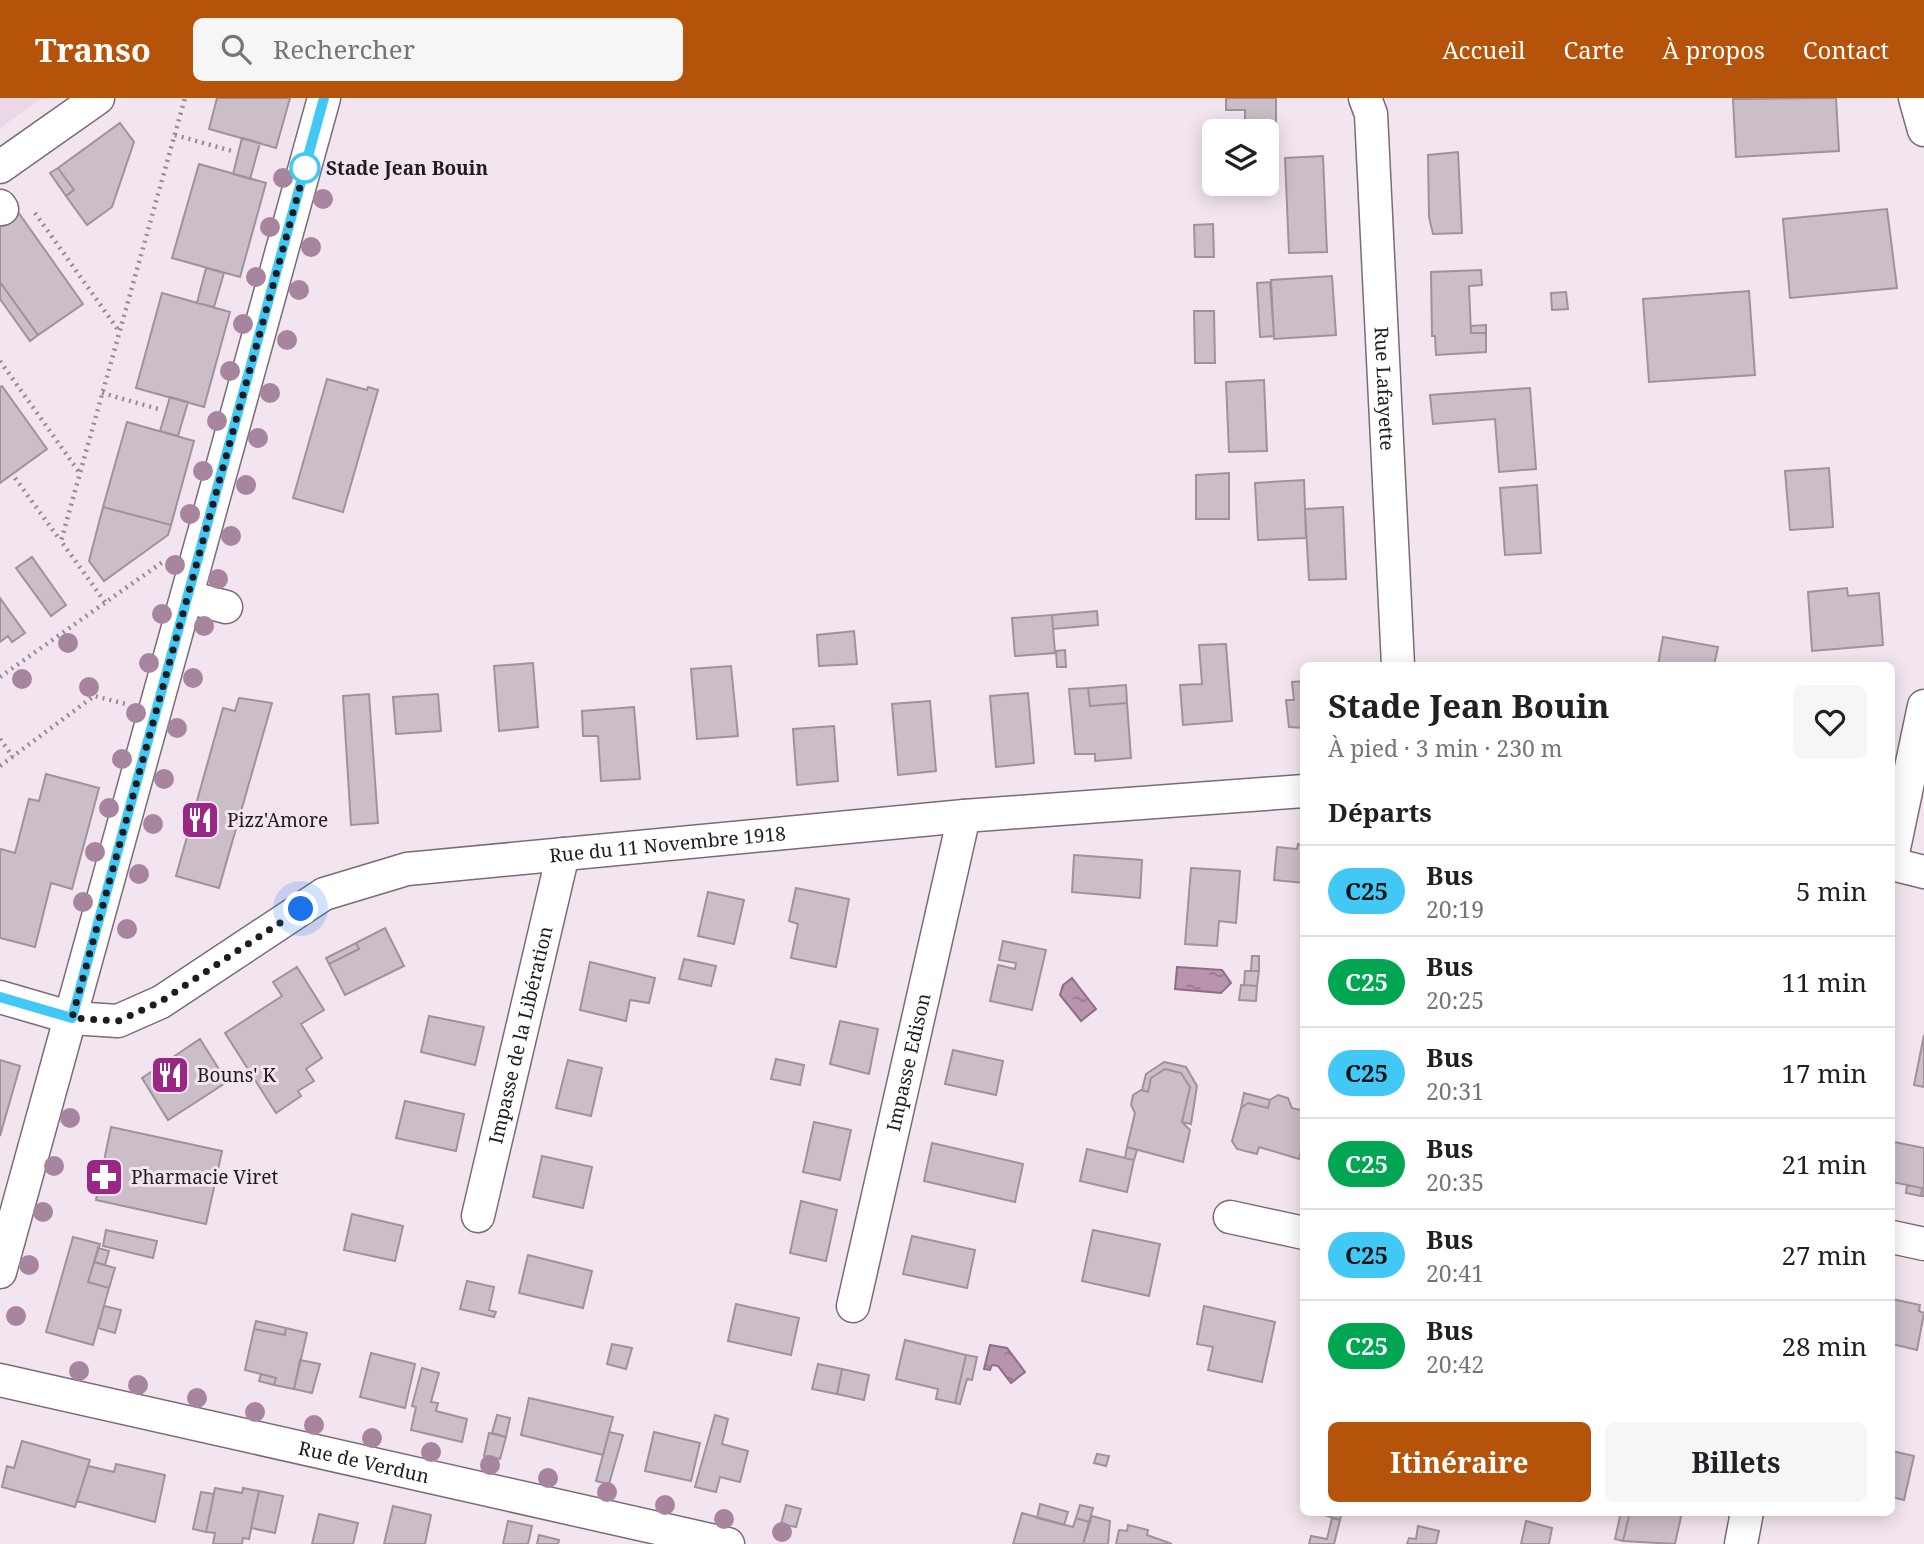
<!DOCTYPE html>
<html lang="fr">
<meta charset="utf-8">
<style>
body{margin:0;font-family:"Noto Serif",serif;background:#f6f6f6;color:#202124;height:100vh;display:flex;flex-direction:column;font-size:26px;white-space:nowrap}
*{box-sizing:border-box;margin:0}
p{font-size:23px;color:#757577}
.icon{flex:none;width:38px;height:38px;fill:none;stroke:currentColor;stroke-width:2;stroke-linecap:round;stroke-linejoin:round}
.map{position:relative;flex:1;overflow:hidden}
.drawer{position:absolute;left:1300px;top:564px;width:595px;height:854px;display:flex;flex-direction:column;background:#fff;border-radius:10px;box-shadow:0 4px 18px #0003}
.drawer>*{flex:none}
.badge{padding:0 14px;border-radius:23px;font-size:24px;line-height:46px}
.fabs{position:absolute;left:1202px;top:21px;display:grid;gap:14px}
.fabs a{display:grid;place-items:center;width:77px;height:77px;border-radius:10px;background:#fff;box-shadow:0 4px 18px #0003;font-size:35px}
.you{position:absolute;width:35px;height:35px;margin:-18px;border:5px solid #fff;border-radius:50%;background:#1a73e8;box-shadow:0 0 0 10px #1a73e833}
.map>.badge{position:absolute;translate:-50% -50%;box-shadow:0 0 0 4px #fff}
h2{padding:0 28px;font-size:26px;line-height:63px}
.round{display:grid;place-items:center;flex:none;width:74px;height:74px;border-radius:10px;background:#f6f6f6}
.overview{display:flex;align-items:center;justify-content:space-between;height:119px;padding:0 28px}
h1{font-size:33px;font-weight:700;line-height:52px}
.button{display:flex;gap:14px;margin-top:auto;padding:14px 28px}
.button a{flex:1;height:80px;border-radius:10px;background:#b45309;color:#fff;font-size:28px;font-weight:700;line-height:80px;text-align:center}
.button a+a{background:#f6f6f6;color:#202124}
ul{padding:0;list-style:none}
li{display:flex;align-items:center;gap:21px;height:91px;padding:0 28px;border-top:2px solid #e0e0e0}
li div{flex:1}
li b{display:block;font-size:26px}
li em{font-style:normal}
li .badge{min-width:77px;font-weight:700;text-align:center}
header{display:flex;align-items:center;gap:42px;box-sizing:border-box;height:98px;padding:0 35px;background:#b45309;color:#fff}
header strong{font-size:33px}
nav{display:flex;gap:38px;margin-inline-start:auto;font-size:24px}
.search{width:490px;height:63px;background:#f6f6f6;display:flex;align-items:center;gap:18px;box-sizing:border-box;padding:0 24px;border-radius:10px;color:#757577;font-size:26px}
.map>svg:first-child{display:block}
.built{fill:#ebd7e5}
.water{fill:url(#water-ripples);stroke:#8b7084;stroke-width:2}
.building{fill:#ccbec8;stroke:#9f929b;stroke-width:2}
.lines{fill:none;stroke-linecap:round;stroke-linejoin:round}
.minor-casing{stroke:#796c75;stroke-width:35}
.path{stroke:#958b92;stroke-width:4.5;stroke-dasharray:2 5;stroke-linecap:butt}
.minor{stroke:#fff;stroke-width:32}
.tree{fill:#a7859e}
.line-casing{stroke:#fff;stroke-width:16}
.line{stroke:#41c8f4;stroke-width:10}
.walk{stroke:#201b1e;stroke-width:7;stroke-dasharray:0 12.6}
.stop-dot{fill:#fff;stroke:#41c8f4;stroke-width:3.5}
.labels{text-anchor:middle;dominant-baseline:central;stroke-width:6;stroke-linejoin:round;paint-order:stroke}
.stop-label{font-size:19px;font-weight:bold;fill:#201b1e;stroke:#f3e5ef;text-anchor:start}
.street-label{font-size:19px;fill:#201b1e;stroke:#f3e5ef}
.poi-label{font-size:19px;fill:#201b1e;stroke:#f3e5ef;text-anchor:start}
</style>
<header>
<strong>Transo</strong>
<div class="search"><svg class="icon" aria-label="search" viewBox="0 0 24 24"><circle cx="10" cy="10" r="6"/><path d="M15 15l6 6"/></svg>Rechercher</div>
<nav><a>Accueil</a><a>Carte</a><a>À propos</a><a>Contact</a></nav>
</header>
<div class="map">
<svg width="1924" height="1446" viewBox="0 0 1924 1446">
<defs>
<pattern id="water-ripples" width="26" height="14" patternUnits="userSpaceOnUse" patternTransform="scale(1.75)"><rect width="26" height="14" fill="#b994af"/><path d="M2 4q2-2 4 0t4 0M15 11q2-2 4 0t4 0" fill="none" stroke="#96788e"/></pattern>
</defs>
<rect width="100%" height="100%" fill="#f3e5ef"/>
<path class="built" d="M0 0H43L0 30Z"/>
<path class="water" d="M1177 869 1222 872 1231 885 1221 895 1175 891Z
M1072 880 1096 911 1081 923 1060 897 1063 887Z
M990 1247 1007 1250 1025 1274 1011 1285 998 1268 992 1267 990 1272 984 1271Z"/>
<path class="building" d="M217 0H290L276 50 209 31Z
M1226 0H1276V30L1245 31V12H1226Z
M1836 0 1839 53 1736 59 1733 1Z
M120 25 134 44 112 109 87 127 66 98 74 92 58 70Z
M242 40 260 45 250 81 233 76Z
M1458 54 1462 135 1433 136 1429 119 1428 57Z
M1323 58 1327 154 1289 155 1285 60Z
M199 66 266 85 240 179 172 160Z
M58 70 74 92 66 98 50 75Z
M11 104 83 206 38 237 0 184V112Z
M1887 111 1897 190 1790 200 1783 121Z
M1213 126 1214 159H1195L1194 127Z
M206 170 224 175 214 209 197 205Z
M1481 172 1482 187 1469 188 1471 235H1486V254L1436 257 1435 238H1432L1431 174Z
M1332 178 1336 237 1274 241 1271 182Z
M0 184 38 237 30 243 0 201Z
M1270 184 1274 238 1260 239 1257 185Z
M1749 193 1755 277 1649 284 1643 201Z
M1566 194 1568 211 1552 212 1551 195Z
M162 195 230 214 204 309 136 290Z
M1194 213H1214L1215 265H1195Z
M1486 227V235H1471V228Z
M327 281 367 292 368 289 378 292 343 414 293 400Z
M1264 282 1267 353 1229 354 1226 284Z
M2 288 47 351 0 385V289Z
M1530 290 1536 371 1499 374 1495 321 1433 326 1430 297Z
M170 299 188 304 178 338 160 333Z
M127 324 194 343 171 427 103 409Z
M1829 370 1833 429 1790 432 1785 373Z
M1229 375V421H1196V377Z
M1304 382 1306 440 1258 442 1255 385Z
M1537 387 1541 455 1505 457 1500 390Z
M103 409 171 427 168 437 104 483 89 463Z
M1343 409 1346 481 1309 482 1305 411Z
M32 459 66 507 51 518 16 470Z
M1847 490 1848 498 1879 495 1883 547 1812 553 1808 494Z
M0 500 25 535 12 544 8 538 0 544Z
M1097 513 1098 527 1053 531 1052 517Z
M1052 517 1055 555 1015 558 1012 520Z
M854 533 857 566 819 568 817 537Z
M1663 539 1718 549 1714 567H1658Z
M1226 546 1232 623 1183 627 1180 587 1202 586 1199 547Z
M1065 552 1066 569H1057L1056 553Z
M533 565 538 629 499 633 494 568Z
M731 568 738 638 697 641 691 571Z
M1304 583V630L1289 629 1286 602H1294L1292 584Z
M1126 587 1127 605 1090 608 1088 590Z
M1088 590 1090 608 1127 605 1131 660 1095 663V656H1075L1069 591Z
M1028 595 1034 665 996 669 990 598Z
M369 596 378 725 351 727 343 598Z
M438 596 441 633 396 636 393 599Z
M239 600 272 605 219 790 176 778 223 610 235 613Z
M930 603 936 673 898 677 892 606Z
M634 609 640 681 601 683 598 638H583L582 613Z
M834 628 838 683 797 687 793 631Z
M46 676 99 690 72 791 51 785 35 849 0 840V756L1 751 15 755 29 701 39 703Z
M1298 746 1304 747V785L1274 782 1277 749 1297 751Z
M1074 757 1142 762 1140 800 1072 794Z
M1191 770 1240 773 1236 825 1219 823 1217 848 1185 846Z
M796 790 849 801 836 869 791 860 798 826 789 823Z
M708 794 744 802 734 846 698 838Z
M385 830 404 868 345 897 329 866 359 851 356 845Z
M1003 843 1046 852 1032 912 990 903 998 867 1015 871 1016 865 999 862Z
M356 845 359 851 329 866 326 860Z
M1252 858H1259V873H1251Z
M684 861 716 868 711 888 679 881Z
M590 864 655 880 649 905 630 902 626 923 580 912Z
M297 869 324 912 301 926 322 960 306 971 314 983 298 993 301 998 276 1015 225 935 282 898 273 884Z
M1245 873H1259L1257 888 1244 887Z
M1241 887 1257 888 1256 903 1239 902Z
M429 918 484 929 475 967 421 954Z
M840 923 878 931 869 976 830 966Z
M1924 937V989L1914 987Z
M200 941 227 984 168 1022 142 980Z
M953 952 1003 963 996 997 945 986Z
M776 961 804 967 800 987 771 981Z
M0 962 20 968 0 1038Z
M568 962 602 970 591 1018 556 1010Z
M1164 964 1186 969 1197 988 1191 1026 1182 1024 1190 989 1181 975 1165 971 1151 980 1148 994 1142 992 1146 976Z
M1165 971 1181 975 1190 989 1182 1024 1190 1032 1183 1064 1127 1049 1135 1015 1131 1007 1133 997 1141 992 1148 994 1151 980Z
M1244 995 1270 1002 1268 1010 1248 1005 1241 1010Z
M1278 997 1288 1000 1292 1010 1304 1013V1041L1299 1061 1259 1049 1257 1056 1237 1051 1232 1043 1241 1010 1248 1005 1268 1010 1270 1002Z
M405 1003 464 1016 456 1053 396 1040Z
M814 1024 851 1032 840 1082 803 1074Z
M111 1029 222 1053 206 1126 96 1102Z
M1894 1044 1924 1050V1098H1921L1922 1090 1892 1084Z
M932 1045 1023 1066 1015 1104 924 1083Z
M1127 1049 1137 1052 1134 1062 1125 1060Z
M1087 1051 1134 1062 1127 1094 1080 1083Z
M542 1058 592 1069 583 1110 533 1099Z
M1907 1087 1922 1090 1921 1098 1906 1095Z
M801 1103 837 1112 826 1163 790 1155Z
M352 1116 403 1128 395 1163 344 1152Z
M106 1132 157 1143 153 1160 103 1148Z
M1093 1132 1160 1146 1149 1198 1082 1183Z
M912 1138 975 1152 967 1190 903 1176Z
M73 1139 100 1146 88 1184 109 1190 93 1247 46 1234Z
M98 1150 109 1153 105 1167 94 1164Z
M528 1157 592 1173 583 1210 519 1195Z
M94 1164 115 1170 109 1190 88 1184Z
M467 1183 494 1189 489 1212 496 1214 494 1219 460 1211Z
M1892 1201 1920 1207 1919 1213 1924 1215 1917 1252 1892 1246Z
M736 1206 799 1220 791 1257 728 1243Z
M104 1208 121 1212 115 1235 98 1230Z
M1204 1208 1275 1224 1262 1284 1208 1272 1213 1249 1197 1246Z
M256 1223 286 1230 285 1237 254 1231Z
M286 1230 307 1235 294 1291 274 1287 276 1280 245 1272 254 1231 285 1237Z
M905 1242 966 1257 955 1305 936 1301 938 1291 896 1281Z
M612 1246 632 1250 626 1271 607 1266Z
M371 1255 415 1266 405 1310 360 1299Z
M966 1257 977 1259 972 1282 967 1281 960 1306 955 1305Z
M300 1262 320 1266 312 1295 294 1291Z
M818 1266 842 1271 837 1296 812 1291Z
M422 1270 439 1275 431 1304 438 1305 436 1313 467 1321 462 1344 411 1332 416 1309 412 1308Z
M842 1271 869 1277 864 1302 837 1296Z
M261 1276 276 1280 274 1287 259 1283Z
M529 1300 613 1319 603 1357 521 1337Z
M497 1317 510 1320 506 1339 492 1335Z
M715 1317 728 1321 722 1346 748 1353 740 1384 720 1379 716 1394 695 1389Z
M609 1334 623 1337 609 1386 596 1383Z
M654 1334 700 1345 691 1383 645 1373Z
M489 1335 506 1339 500 1361 484 1358Z
M22 1343 90 1362 75 1409 2 1389 7 1368 14 1370Z
M1892 1353 1914 1358 1904 1402 1892 1399Z
M1097 1356 1109 1358 1106 1368 1094 1365Z
M116 1366 165 1377 155 1424 77 1403 88 1368 114 1374Z
M215 1390 242 1395 243 1390 259 1393 249 1441 243 1440 242 1446H213L215 1435 206 1434Z
M259 1393 283 1398 275 1435 251 1430Z
M201 1394 214 1396 206 1434 193 1431Z
M1040 1406 1068 1414 1064 1427 1037 1420Z
M786 1407 801 1411 796 1429 781 1426Z
M1080 1407 1093 1410 1089 1424 1076 1420Z
M393 1408 431 1417 425 1446H384Z
M1315 1414H1342L1340 1422Z
M1621 1414H1630L1623 1443 1615 1441Z
M1630 1414H1682L1675 1446 1623 1443Z
M1022 1415 1073 1429 1076 1420 1089 1424 1083 1446H1013Z
M319 1416 358 1425 353 1446H312Z
M1092 1418 1110 1423 1108 1446H1083Z
M1332 1420 1340 1422 1334 1446H1309L1311 1438 1327 1441Z
M508 1423 532 1428 528 1446H503Z
M1526 1423 1552 1430 1549 1446H1521Z
M1128 1427 1148 1432 1147 1437 1172 1446H1116L1119 1432 1127 1433Z
M1418 1428 1439 1433 1436 1446H1407L1409 1440 1416 1441Z
M539 1437 559 1442 558 1446H537Z"/>
<g class="lines">
<defs>
<g id="minor">
<path id="s1" d="M1365 0 1371 16 1398 567"/>
<path d="M1915 0 1924 32"/>
<path d="M0 69 98 0"/>
<path d="M0 108 2 111"/>
<path d="M188 499 226 509"/>
<path d="M1892 760 1924 608"/>
<path d="M1892 766 1924 774"/>
<path id="s2" d="M0 899 72 920 118 923 161 904 324 796 407 771 964 718 1304 693"/>
<path id="s3" d="M478 1118 563 756"/>
<path d="M1230 1119 1304 1135"/>
<path d="M1892 1139 1924 1146"/>
<path d="M0 1174 324 0"/>
<path id="s4" d="M853 1208 964 718"/>
<path id="s5" d="M0 1282 728 1446"/>
<path d="M1741 1446 1747 1414"/>
</g>
</defs>
<use href="#minor" class="minor-casing"/>
<path class="path" d="M175 37 232 53
M35 115 119 233
M0 263 79 374
M102 295 162 312
M15 380 60 442
M105 504 61 443 185 0
M0 579 164 463
M0 641 13 659
M0 668 94 598 126 606"/>
<use href="#minor" class="minor"/>
</g>
<g class="tree">
<circle cx="283" cy="80" r="10"/>
<circle cx="323" cy="101" r="10"/>
<circle cx="270" cy="129" r="10"/>
<circle cx="311" cy="149" r="10"/>
<circle cx="256" cy="179" r="10"/>
<circle cx="299" cy="192" r="10"/>
<circle cx="243" cy="226" r="10"/>
<circle cx="287" cy="242" r="10"/>
<circle cx="230" cy="273" r="10"/>
<circle cx="270" cy="295" r="10"/>
<circle cx="217" cy="323" r="10"/>
<circle cx="258" cy="340" r="10"/>
<circle cx="203" cy="373" r="10"/>
<circle cx="246" cy="387" r="10"/>
<circle cx="190" cy="416" r="10"/>
<circle cx="231" cy="438" r="10"/>
<circle cx="175" cy="467" r="10"/>
<circle cx="218" cy="481" r="10"/>
<circle cx="162" cy="516" r="10"/>
<circle cx="204" cy="528" r="10"/>
<circle cx="68" cy="545" r="10"/>
<circle cx="149" cy="565" r="10"/>
<circle cx="193" cy="580" r="10"/>
<circle cx="22" cy="581" r="10"/>
<circle cx="89" cy="589" r="10"/>
<circle cx="136" cy="615" r="10"/>
<circle cx="177" cy="630" r="10"/>
<circle cx="122" cy="661" r="10"/>
<circle cx="164" cy="681" r="10"/>
<circle cx="109" cy="710" r="10"/>
<circle cx="153" cy="726" r="10"/>
<circle cx="95" cy="754" r="10"/>
<circle cx="139" cy="776" r="10"/>
<circle cx="83" cy="804" r="10"/>
<circle cx="127" cy="831" r="10"/>
<circle cx="70" cy="1020" r="10"/>
<circle cx="54" cy="1068" r="10"/>
<circle cx="43" cy="1114" r="10"/>
<circle cx="29" cy="1167" r="10"/>
<circle cx="16" cy="1218" r="10"/>
<circle cx="79" cy="1273" r="10"/>
<circle cx="138" cy="1287" r="10"/>
<circle cx="197" cy="1300" r="10"/>
<circle cx="255" cy="1314" r="10"/>
<circle cx="314" cy="1327" r="10"/>
<circle cx="372" cy="1340" r="10"/>
<circle cx="431" cy="1354" r="10"/>
<circle cx="490" cy="1367" r="10"/>
<circle cx="548" cy="1380" r="10"/>
<circle cx="607" cy="1394" r="10"/>
<circle cx="665" cy="1407" r="10"/>
<circle cx="724" cy="1421" r="10"/>
<circle cx="782" cy="1434" r="10"/>
</g>
<g class="lines">
<defs>
<path id="line" d="M0 899 72 920 324 0"/>
</defs>
<use href="#line" class="line-casing"/>
<use href="#line" class="line"/>
<path class="walk" d="M301 811 160 904 118 923 72 920 306 67 305 70"/>
</g>
<defs>
<symbol id="restaurant-square" viewBox="-11 -11 22 22"><rect x="-9" y="-9" width="18" height="18" rx="4" fill="#9a2784" stroke="#f3e5ef"/><path d="M-5-6h1v4h1v-4h1v4h1v-4h1v5L-1.5 .5V6h-2V.5L-5-1ZM5-6V6H3V1.5H1.5Q1.5-4 5-6Z" fill="#fff"/></symbol>
<symbol id="pharmacy-square" viewBox="-11 -11 22 22"><rect x="-9" y="-9" width="18" height="18" rx="4" fill="#9a2784" stroke="#f3e5ef"/><path d="M-2-6h4v4h4v4h-4v4h-4v-4h-4v-4h4Z" fill="#fff"/></symbol>
</defs>
<g fill-rule="evenodd">
<use href="#restaurant-square" x="178" y="700" width="44" height="44"/>
<use href="#restaurant-square" x="148" y="955" width="44" height="44"/>
<use href="#pharmacy-square" x="82" y="1057" width="44" height="44"/>
</g>
<circle class="stop-dot" cx="305" cy="70" r="14"/>
<g class="labels">
<g class="stop-label">
<text x="326" y="70">Stade Jean Bouin</text>
</g>
<g class="street-label">
<text stroke="none"><textPath href="#s1" startOffset="292">Rue Lafayette</textPath></text>
<text stroke="none"><textPath href="#s2" startOffset="712">Rue du 11 Novembre 1918</textPath></text>
<text stroke="none"><textPath href="#s3" startOffset="186">Impasse de la Libération</textPath></text>
<text stroke="none"><textPath href="#s4" startOffset="250">Impasse Edison</textPath></text>
<text stroke="none"><textPath href="#s5" startOffset="373">Rue de Verdun</textPath></text>
</g>
<g class="poi-label">
<text x="227" y="722">Pizz'Amore</text>
<text x="197" y="977">Bouns' K</text>
<text x="131" y="1079">Pharmacie Viret</text>
</g>
</g>
</svg>
<div class="fabs">
<a><svg class="icon" aria-label="layers" viewBox="0 0 24 24"><path d="M12 4l9 5-9 5-9-5zM3 14l9 5 9-5"/></svg></a>
</div>
<div class="you" style="left:301px;top:811px"></div>
<section class="drawer">
<div class="overview"><div><h1>Stade Jean Bouin</h1><p>À pied · 3 min · 230 m</p></div><a class="round"><svg class="icon" aria-label="heart" viewBox="0 0 24 24"><path d="M12 20l-8-8c-3-5 5-10 8-4 3-6 11-1 8 4z"/></svg></a></div>
<h2>Départs</h2>
<ul>
<li><span class="badge" style="background:#41c8f4;color:#111">C25</span><div><b>Bus</b><p>20:19</p></div><em>5 min</em></li>
<li><span class="badge" style="background:#00a651;color:#fff">C25</span><div><b>Bus</b><p>20:25</p></div><em>11 min</em></li>
<li><span class="badge" style="background:#41c8f4;color:#111">C25</span><div><b>Bus</b><p>20:31</p></div><em>17 min</em></li>
<li><span class="badge" style="background:#00a651;color:#fff">C25</span><div><b>Bus</b><p>20:35</p></div><em>21 min</em></li>
<li><span class="badge" style="background:#41c8f4;color:#111">C25</span><div><b>Bus</b><p>20:41</p></div><em>27 min</em></li>
<li><span class="badge" style="background:#00a651;color:#fff">C25</span><div><b>Bus</b><p>20:42</p></div><em>28 min</em></li>
</ul>
<div class="button"><a>Itinéraire</a><a>Billets</a></div>
</section>
</div>
